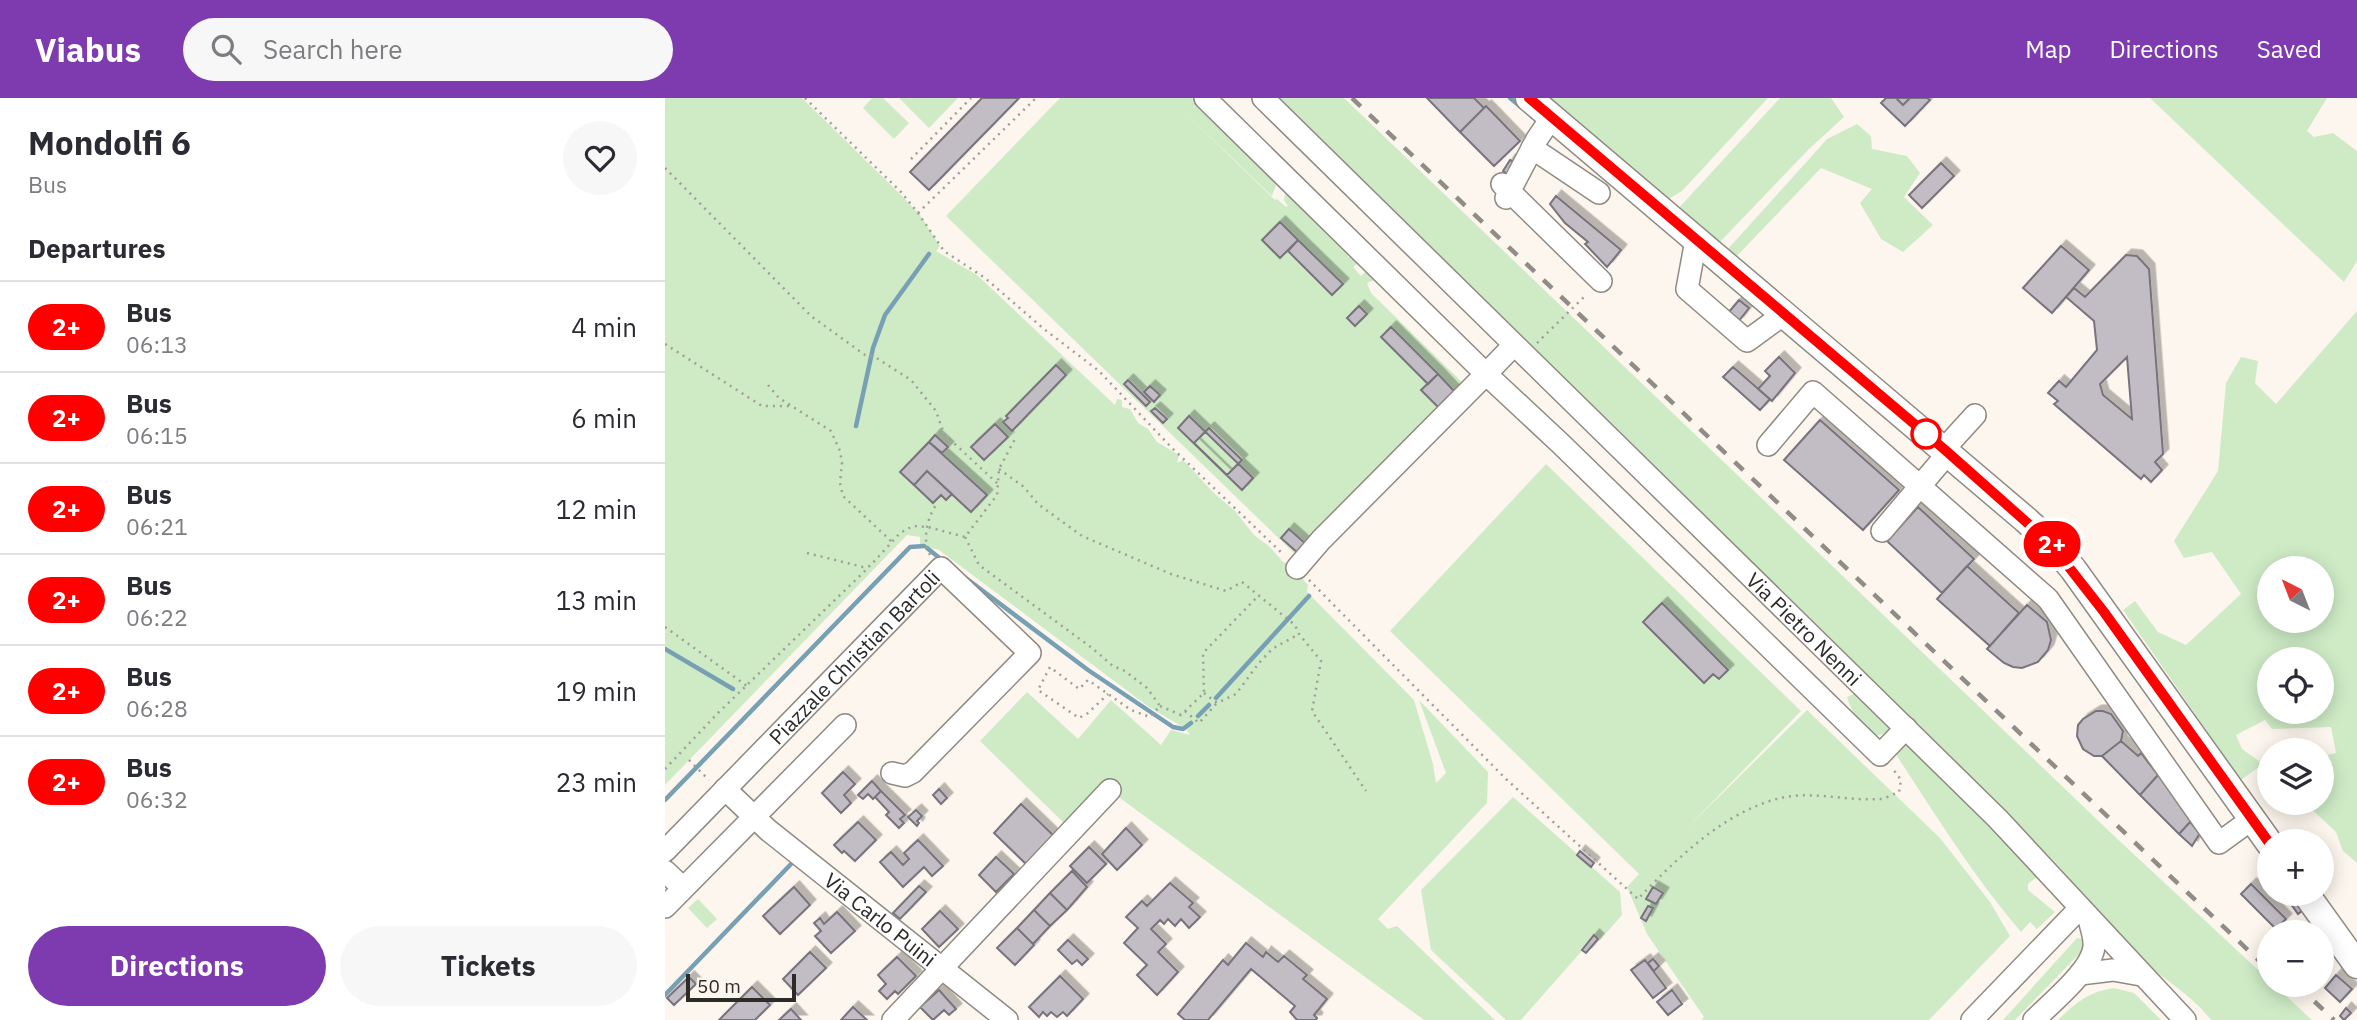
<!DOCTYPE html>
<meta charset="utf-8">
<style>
body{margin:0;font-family:"IBM Plex Sans",sans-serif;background:#f7f7f7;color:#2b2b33;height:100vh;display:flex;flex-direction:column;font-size:26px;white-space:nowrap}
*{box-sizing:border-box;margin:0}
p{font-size:23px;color:#7c7c81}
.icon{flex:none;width:38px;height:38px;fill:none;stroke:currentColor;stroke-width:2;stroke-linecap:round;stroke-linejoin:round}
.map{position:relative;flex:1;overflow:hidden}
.side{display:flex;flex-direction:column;background:#fff;width:665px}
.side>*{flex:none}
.badge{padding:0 14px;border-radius:23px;font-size:24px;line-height:46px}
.needle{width:46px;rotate:318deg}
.buttons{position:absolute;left:1592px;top:458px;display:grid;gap:14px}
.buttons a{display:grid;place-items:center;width:77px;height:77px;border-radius:50%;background:#fff;box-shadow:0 4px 18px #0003;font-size:35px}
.scale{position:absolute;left:21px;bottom:18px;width:110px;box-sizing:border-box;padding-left:7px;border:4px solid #2d2b28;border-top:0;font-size:19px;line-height:24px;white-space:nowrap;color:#2d2b28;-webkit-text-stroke:5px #fdf6ee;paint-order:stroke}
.map>.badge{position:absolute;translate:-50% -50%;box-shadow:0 0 0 4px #fff}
h2{padding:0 28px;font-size:26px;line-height:63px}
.round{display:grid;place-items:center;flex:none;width:74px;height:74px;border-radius:37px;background:#f7f7f7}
.head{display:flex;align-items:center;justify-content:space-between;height:119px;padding:0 28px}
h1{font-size:33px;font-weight:700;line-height:52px}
.button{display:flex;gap:14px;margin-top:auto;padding:14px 28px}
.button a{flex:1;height:80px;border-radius:42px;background:#7d3baf;color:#fff;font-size:28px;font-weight:700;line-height:80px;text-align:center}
.button a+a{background:#f7f7f7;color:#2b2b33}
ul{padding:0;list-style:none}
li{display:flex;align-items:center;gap:21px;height:91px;padding:0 28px;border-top:2px solid #e1e1e2}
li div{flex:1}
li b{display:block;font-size:26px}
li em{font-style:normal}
li .badge{min-width:77px;font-weight:700;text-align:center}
header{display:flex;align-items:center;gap:42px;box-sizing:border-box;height:98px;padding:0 35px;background:#7d3baf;color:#fff}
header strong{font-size:33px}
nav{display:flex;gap:38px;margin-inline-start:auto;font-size:24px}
.search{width:490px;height:63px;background:#f7f7f7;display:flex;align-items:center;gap:18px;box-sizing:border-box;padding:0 24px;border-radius:38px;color:#7c7c81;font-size:26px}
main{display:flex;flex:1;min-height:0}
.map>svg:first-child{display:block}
.green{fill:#ceebc6;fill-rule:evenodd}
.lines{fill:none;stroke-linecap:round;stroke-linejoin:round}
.stream{stroke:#78a0b4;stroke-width:4.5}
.building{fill:#c2bcc4;stroke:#78737b;stroke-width:2;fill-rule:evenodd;filter:url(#shadow)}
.minor-casing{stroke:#908a83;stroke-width:24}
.major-casing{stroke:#908a83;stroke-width:29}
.path{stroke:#a29d97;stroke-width:2.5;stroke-dasharray:2 5;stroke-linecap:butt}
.minor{stroke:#fff;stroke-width:21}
.major{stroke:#fff;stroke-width:26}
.rail{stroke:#908c86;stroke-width:4.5;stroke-dasharray:12 12;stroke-linecap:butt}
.line-casing{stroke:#fff;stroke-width:16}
.line{stroke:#f00;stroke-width:10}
.stop-dot{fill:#fff;stroke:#f00;stroke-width:3.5}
.labels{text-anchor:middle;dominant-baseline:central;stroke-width:5;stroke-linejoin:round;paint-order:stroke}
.street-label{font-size:21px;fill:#2d2b28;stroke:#fdf6ee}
</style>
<header>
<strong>Viabus</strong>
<div class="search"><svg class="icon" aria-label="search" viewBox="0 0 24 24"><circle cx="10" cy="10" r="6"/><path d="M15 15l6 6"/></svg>Search here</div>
<nav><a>Map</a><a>Directions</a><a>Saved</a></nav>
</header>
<main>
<section class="side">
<div class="head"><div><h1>Mondolfi 6</h1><p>Bus</p></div><a class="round"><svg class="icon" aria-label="heart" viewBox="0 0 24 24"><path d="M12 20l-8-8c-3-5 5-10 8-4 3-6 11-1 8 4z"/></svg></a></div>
<h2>Departures</h2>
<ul>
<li><span class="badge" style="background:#f00;color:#fff">2+</span><div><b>Bus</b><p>06:13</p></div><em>4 min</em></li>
<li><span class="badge" style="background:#f00;color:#fff">2+</span><div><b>Bus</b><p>06:15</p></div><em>6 min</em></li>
<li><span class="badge" style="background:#f00;color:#fff">2+</span><div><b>Bus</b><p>06:21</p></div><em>12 min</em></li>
<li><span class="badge" style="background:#f00;color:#fff">2+</span><div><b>Bus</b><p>06:22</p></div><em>13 min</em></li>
<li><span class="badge" style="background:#f00;color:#fff">2+</span><div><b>Bus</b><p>06:28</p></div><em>19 min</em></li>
<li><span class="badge" style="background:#f00;color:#fff">2+</span><div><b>Bus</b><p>06:32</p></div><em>23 min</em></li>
</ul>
<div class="button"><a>Directions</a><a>Tickets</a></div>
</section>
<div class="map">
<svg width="1692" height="922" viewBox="0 0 1692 922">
<defs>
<filter id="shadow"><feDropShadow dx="5.5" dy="-5.5" stdDeviation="0" flood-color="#0004"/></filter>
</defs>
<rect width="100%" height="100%" fill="#fdf6ee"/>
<path class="green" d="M0 0H137L237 98 255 117 275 148 271 153 312 177 450 307 452 301 457 302V309L465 311 473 325 483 331 492 344 514 357 512 365 518 362 549 395 570 413 589 437 605 449 618 464 625 466 643 487 642 494 749 602 768 666 771 685 781 675 754 602 823 674 822 705 713 821 723 831 732 828 830 922H759L437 687 400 726 315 643 362 594 413 641 446 602 496 647 506 632 525 637 521 631 484 609 274 452 255 447V439L242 437 0 687Z
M207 0H218L244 25 229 41 198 10Z
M234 0H293L264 30Z
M395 0H527L603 74 611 87 607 98 515 10 610 102 612 101 621 109 623 108 619 102 620 95 624 94 688 149 682 155 683 159 690 157 696 163 688 169 696 178 705 169 712 181 702 185 706 195 800 287 633 459 281 118Z
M612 0H679L1446 735 1605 883V887H1609L1647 922H1546C1526 896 1496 880 1472 858 1443 831 1419 798 1393 767L871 257Z
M884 0H1103L1017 93 1002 102Z
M1115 0H1166L1179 19 1144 51 1053 146 1011 113Z
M1485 0H1662L1642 33 1649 39 1668 35 1692 53V163L1679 184Z
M1192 26 1206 38 1207 51 1242 58 1255 75 1239 99 1268 127 1238 154 1216 141 1195 105 1207 91 1156 70 1070 160 1062 152 1162 41Z
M1692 213V765L1678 753 1671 734 1640 705H1657V658L1671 655 1666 629 1607 631 1600 622 1571 637 1577 651 1598 666 1576 682 1458 512 1470 503 1493 534 1521 547 1576 496 1547 454 1519 460 1509 443 1553 373 1561 285 1576 259 1593 263 1590 285 1611 306ZM1605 471H1657V523H1605ZM1605 562H1657V614H1605Z
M881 366 1136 613 1025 727 1142 612 1275 740 1325 804 1345 838 1264 922H1036L1039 919 982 836 962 789 974 776 725 533Z
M1188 596 1198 600 1232 632 1210 638C1197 628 1186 615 1182 599Z
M1242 643 1375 776 1363 786V792L1390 814 1372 831 1365 824 1356 834C1309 779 1271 718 1232 658L1226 653Z
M848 699 955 794 957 817 935 842 930 838 856 922H841L766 852 756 792Z
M33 801 52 821 42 830 23 810Z
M1412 840 1418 841 1417 853 1350 922H1338Z
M1449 890 1469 895 1496 922H1393C1410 905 1425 893 1449 890Z"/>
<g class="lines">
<path class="stream" d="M845 0 856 9
M191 328 208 250 220 217 264 156
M262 450 277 462
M298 478 423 572 508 629 518 631 526 625
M0 551 68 591
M551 600 644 498
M533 618 544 607
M0 702 245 449 259 448
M0 897 126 766"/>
</g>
<path class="building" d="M317 0H354L264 92 245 74Z
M762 0H809L819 10 795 34Z
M1221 0H1231L1238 7 1245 0H1262L1265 2 1240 28 1216 5Z
M1231 0H1245L1238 7Z
M821 8 855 43 829 68 795 34Z
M845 62 849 64 842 76 838 73Z
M1276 65 1289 78 1257 110 1244 97Z
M891 98 956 152 942 169 920 146 923 144 900 125 885 106Z
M615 124 633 142 615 160 597 142Z
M633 142 678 186 667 197 623 153Z
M1396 148 1424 172 1387 215 1358 190Z
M1461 157 1472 158 1484 171 1498 356 1490 364 1497 372 1486 384 1479 377 1476 381 1389 306 1393 303 1383 295 1394 283 1401 289 1432 252 1429 223 1401 199 1409 190 1420 199ZM1462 259 1467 321 1438 297 1435 286Z
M1074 202 1084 210 1073 224 1063 215Z
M694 208 702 216 690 228 682 220Z
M726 229 773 276 763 286 716 239Z
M1114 259 1130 275 1107 303 1093 291 1105 278 1100 273Z
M391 267 401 277 347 333 338 324 343 320 341 318Z
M1068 269 1105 301 1095 312 1058 279Z
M773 276 789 293 773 309 756 292Z
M463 282 485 304 481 308 459 286Z
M485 288 495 297 489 304 479 294Z
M490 310 502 321 498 325 486 313Z
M524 318 588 380 577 392 513 330Z
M1155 322 1234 392 1198 432 1119 362Z
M330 326 343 339 319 362 306 349Z
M544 330 577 362 562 377 529 345Z
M270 337 283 349 277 355 264 344Z
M264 344 322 397 306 414 262 373 249 387 235 374Z
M262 373 287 396 281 402 276 397 268 405 249 387Z
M1253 409 1309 461 1277 495 1222 443Z
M624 431 642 447 634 456 616 440Z
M1302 468 1354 515 1325 548 1272 501Z
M997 505 1063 572 1054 581 1048 576 1039 585 978 524Z
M1362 507 1382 524 1386 542 1383 552 1373 564 1357 570 1348 569 1339 565 1322 551Z
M1431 613H1438L1446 616 1458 633 1456 643 1437 658H1429L1418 651 1412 638 1413 627 1418 621Z
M1456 643 1473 658 1476 655 1493 677 1475 697 1437 658Z
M178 674 190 686 179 697 186 705 176 715 157 695Z
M1493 677 1528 721 1514 736 1475 697Z
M207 683 216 693 208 701 203 696 198 701 193 697Z
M274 691 282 700 276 706 268 697Z
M216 693 240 717 235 721 239 725 234 730 221 717 224 714 210 699Z
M356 706 389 738 361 766 329 735Z
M251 712 257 718 252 723 254 725 252 728 243 719Z
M193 724 211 742 190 763 179 753 177 755 169 747Z
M1525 724 1535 735 1527 748 1514 736Z
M461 730 477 747 452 772 437 756Z
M253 742 278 768 267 778 259 769 238 789 215 764 226 754 238 767 244 761 239 755Z
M424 749 441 766 422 785 405 768Z
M915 753 929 765 926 769 912 757Z
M331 759 349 776 331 794 314 777Z
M1600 761 1605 767V777L1596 764Z
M407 773 422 789 402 812 385 795Z
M505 785 528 805 524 809 535 819 524 830 516 821 510 828 503 821 499 826 495 822 486 831 501 846 493 854 513 874 492 897 472 877 482 867 459 845 473 830 461 819 477 803 482 808Z
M1586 786 1621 821 1611 831 1576 796Z
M254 788 261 794 235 821 228 815Z
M129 789 145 807 115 836 98 818Z
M988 789 998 795 991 806 981 801Z
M385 795 402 812 385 828 369 812Z
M1619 796H1626L1638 812 1633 816Z
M983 808 988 810 981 823 976 820Z
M369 812 385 828 368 846 352 830Z
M275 813 293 831 274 849 257 831Z
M172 814 190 833 166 855 150 838 156 833 149 825 155 820 159 826Z
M352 830 369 847 350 867 332 850Z
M929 837 933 841 921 855 917 852Z
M403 842 423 861 417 867 412 862 407 866 393 852Z
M581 845 598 859 601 854 613 864 619 858 642 877 638 881 662 901 649 917 652 920 651 922H632L625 914 630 908 586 871 543 922H520L513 916 558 862 563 867Z
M145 854 161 870 133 897 118 881Z
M232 859 251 878 233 896 230 893 222 901 214 893 221 886 213 877Z
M988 861 994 868 989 873 983 865Z
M980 862 1001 890 988 900 966 872Z
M1671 877 1687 891 1675 904 1660 890Z
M395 878 418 901 402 918 398 914 392 919 386 914 382 918 378 914 374 919 364 909Z
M24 879 31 886 9 907 2 900Z
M87 889 105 907 90 922H54Z
M274 892 291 911 284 917 279 912 268 922 255 909Z
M1007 892 1017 906 1003 917 992 904Z
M188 909 202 922H176Z
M1681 910 1686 915 1679 922 1675 918Z
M126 911 136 922H114Z"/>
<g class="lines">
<defs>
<g id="minor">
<path d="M540 0 821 276 849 247"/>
<path id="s1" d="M598 0 1333 721 1520 922"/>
<path d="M867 50 934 95"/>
<path d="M837 86 936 183"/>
<path d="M841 100 872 41 887 19"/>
<path d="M1031 142 1022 191 1082 243 1119 216"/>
<path d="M1103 347 1148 294 1383 501 1554 745 1587 721"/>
<path d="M1279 351 1310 317"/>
<path d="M1217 433 1283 355"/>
<path d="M632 470 656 442 821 276 896 346 1215 657 1241 630"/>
<path id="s2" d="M60 691 103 732 342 922"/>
<path id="s3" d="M0 753 276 470 365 555 248 674 240 678 227 675"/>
<path d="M0 773 18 790"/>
<path d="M0 809 180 627"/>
<path d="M1415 876 1448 872 1476 877"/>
<path d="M228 922 445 692"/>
<path d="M1307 922 1415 810"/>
<path d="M1369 922C1386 905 1426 873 1429 849 1430 840 1426 830 1424 821"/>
</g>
<path id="major" d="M864 0 1361 422 1386 445 1408 471 1605 746
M1641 796 1692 867"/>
</defs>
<use href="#minor" class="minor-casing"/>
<use href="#major" class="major-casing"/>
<path class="path" d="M140 0 236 94 253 115 279 153 320 180 379 231 434 273 506 349 619 457
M246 61 306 0
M0 70 146 218 200 257 210 259 246 282 271 313 279 336 333 386
M253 115 371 0
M872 245 922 196
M0 246 97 308H124
M103 287 114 300 166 333 175 353 177 365 175 385 178 398 227 444
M334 371 359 389 373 406 417 438 506 476 561 493 577 484 630 527 634 536 656 563 647 613 701 693
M300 439 314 467 427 550 448 568 460 573 482 590 495 608 485 619 466 612 423 582 414 591 385 569 373 592 414 620 423 615 443 596
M142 455 198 469 205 468 235 435 248 428 263 429 300 439 332 397 334 371 350 341
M265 457C257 443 262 420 271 407
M644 482 841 681 973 801C1013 759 1067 706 1127 698 1156 695 1185 703 1214 701 1220 701 1228 696 1234 694L1236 682 1228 671
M0 529 82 588
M539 595 552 605 571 596 594 565 607 551 634 536
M495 608 516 617 539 595 538 555 594 497
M520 613 534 625 552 605
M24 662 44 682
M0 671 53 615 204 469"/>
<use href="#minor" class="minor"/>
<use href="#major" class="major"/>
<path class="rail" d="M687 0 1605 873
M1632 887 1669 922"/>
</g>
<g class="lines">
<defs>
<path id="line" d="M864 0 1279 351 1385 445 1439 514 1605 746"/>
</defs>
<use href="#line" class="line-casing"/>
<use href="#line" class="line"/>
</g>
<circle class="stop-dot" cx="1261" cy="336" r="14"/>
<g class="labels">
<g class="street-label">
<text stroke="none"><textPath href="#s1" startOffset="758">Via Pietro Nenni</textPath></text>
<text stroke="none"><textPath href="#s3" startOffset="271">Piazzale Christian Bartoli</textPath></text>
<text stroke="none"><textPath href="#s2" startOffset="203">Via Carlo Puini</textPath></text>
</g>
</g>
</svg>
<div class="buttons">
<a><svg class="needle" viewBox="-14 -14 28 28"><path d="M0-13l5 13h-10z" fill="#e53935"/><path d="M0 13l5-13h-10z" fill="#7c7c81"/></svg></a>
<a><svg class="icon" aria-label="locate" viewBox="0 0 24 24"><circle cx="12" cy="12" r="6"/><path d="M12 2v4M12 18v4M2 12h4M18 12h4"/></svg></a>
<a><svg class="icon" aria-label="layers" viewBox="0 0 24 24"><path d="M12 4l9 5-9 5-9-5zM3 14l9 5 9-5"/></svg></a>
<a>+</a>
<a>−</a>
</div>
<div class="scale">50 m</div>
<b class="badge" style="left:1387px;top:446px;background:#f00;color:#fff">2+</b>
</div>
</main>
